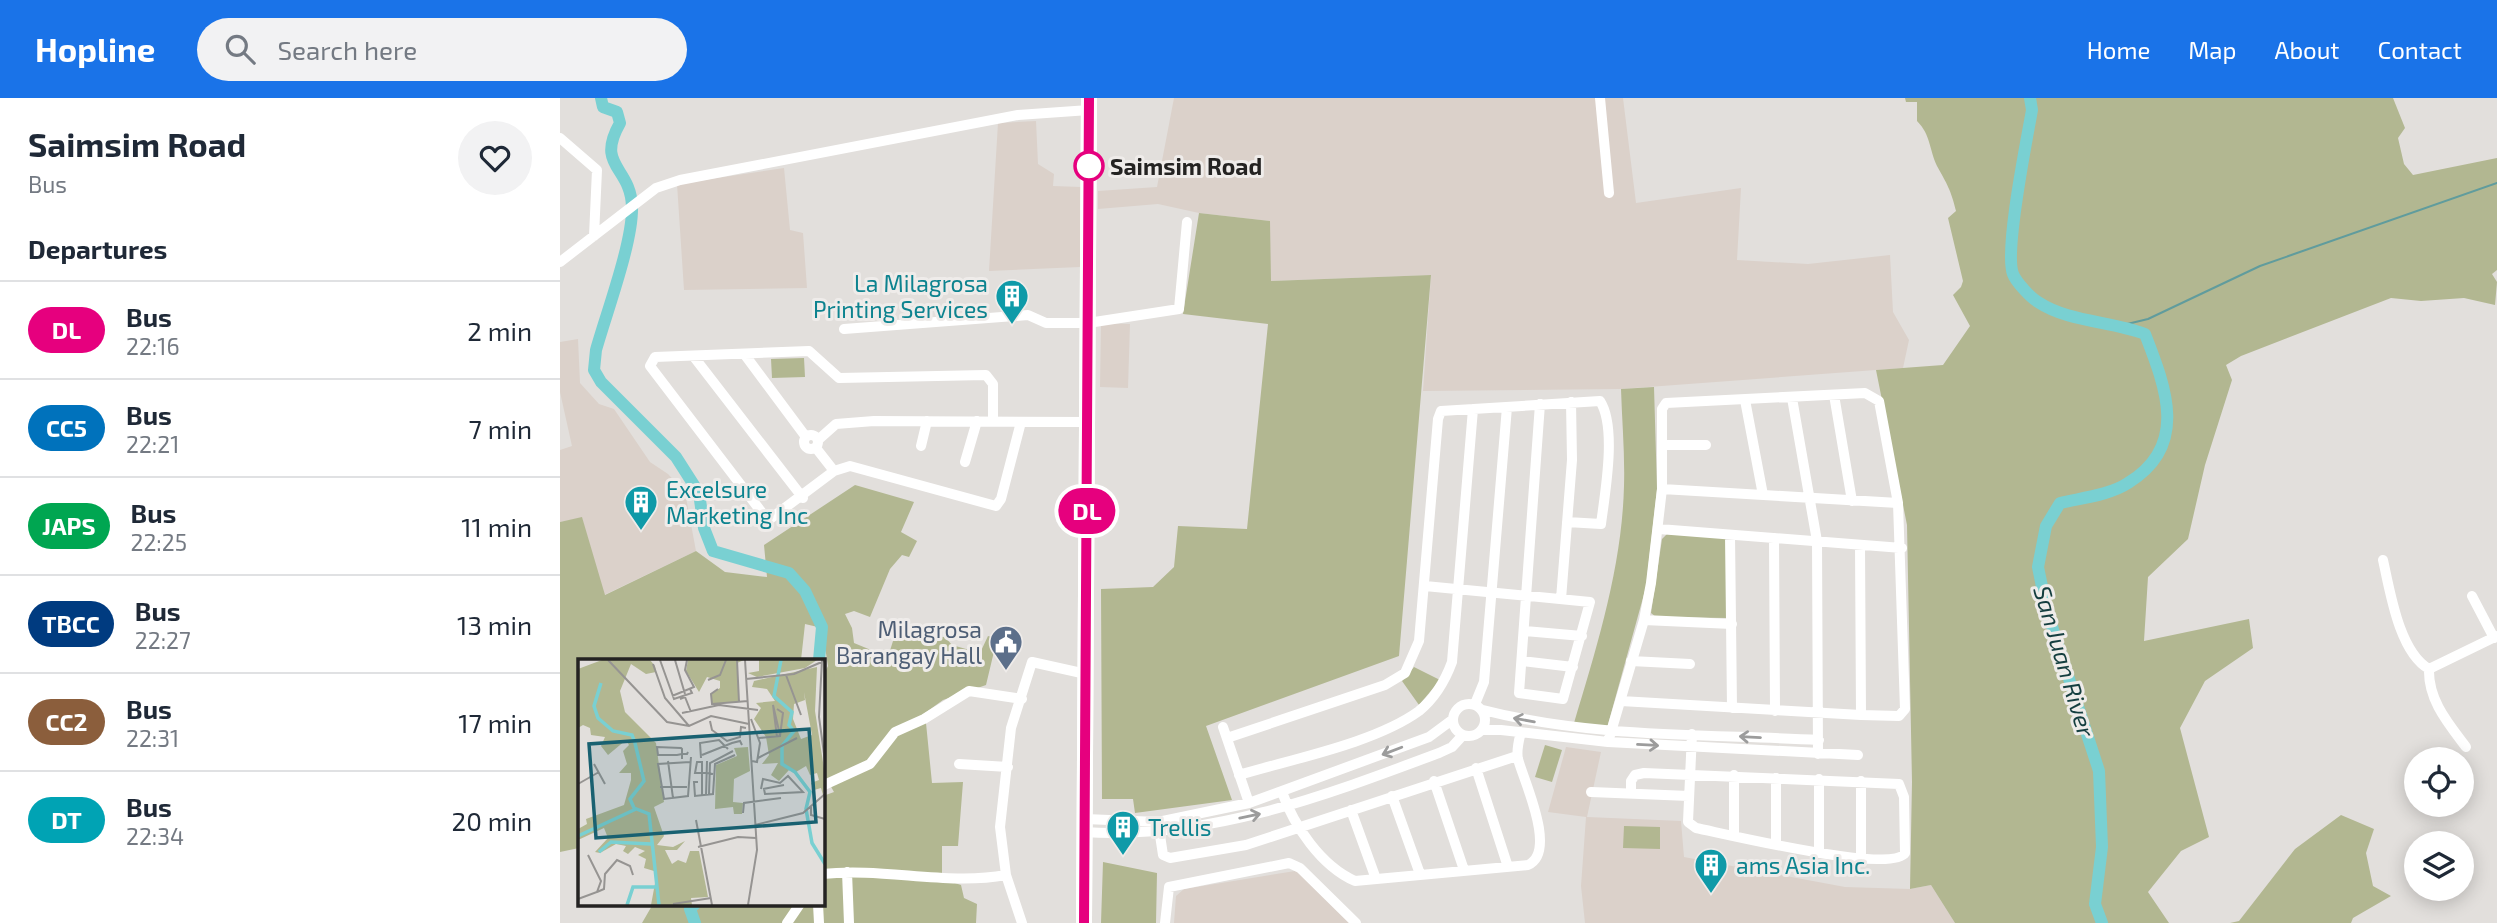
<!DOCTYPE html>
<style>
body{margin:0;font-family:"Exo 2",sans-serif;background:#f2f2f3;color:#1f2937;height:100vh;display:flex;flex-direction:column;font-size:26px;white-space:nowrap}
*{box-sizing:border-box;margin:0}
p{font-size:23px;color:#747a83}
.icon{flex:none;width:38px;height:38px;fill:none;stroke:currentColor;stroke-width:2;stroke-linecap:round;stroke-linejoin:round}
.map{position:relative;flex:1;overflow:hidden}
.details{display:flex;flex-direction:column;background:#fff;width:560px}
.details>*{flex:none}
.badge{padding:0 14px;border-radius:23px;font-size:24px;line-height:46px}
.buttons{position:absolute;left:1844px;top:649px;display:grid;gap:14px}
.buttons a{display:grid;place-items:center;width:70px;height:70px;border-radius:50%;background:#fff;box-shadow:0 4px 18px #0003;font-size:35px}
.map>.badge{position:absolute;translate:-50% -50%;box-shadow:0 0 0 4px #fff}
h2{padding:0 28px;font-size:26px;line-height:63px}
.round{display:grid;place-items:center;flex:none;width:74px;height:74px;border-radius:37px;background:#f2f2f3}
.headline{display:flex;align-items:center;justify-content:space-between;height:119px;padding:0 28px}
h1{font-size:33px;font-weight:700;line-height:52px}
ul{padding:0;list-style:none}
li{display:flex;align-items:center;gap:21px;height:98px;padding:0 28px;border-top:2px solid #e0e1e3}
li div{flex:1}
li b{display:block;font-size:26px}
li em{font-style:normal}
li .badge{min-width:77px;font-weight:700;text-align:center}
header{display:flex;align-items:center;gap:42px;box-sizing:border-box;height:98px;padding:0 35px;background:#1a73e8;color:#fff}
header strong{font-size:33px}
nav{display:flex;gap:38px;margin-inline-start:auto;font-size:24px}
.search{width:490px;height:63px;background:#f2f2f3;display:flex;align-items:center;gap:18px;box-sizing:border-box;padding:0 24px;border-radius:38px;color:#747a83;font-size:26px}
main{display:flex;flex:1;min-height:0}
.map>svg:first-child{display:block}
.built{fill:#dbd1ca}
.green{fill:#b2b791}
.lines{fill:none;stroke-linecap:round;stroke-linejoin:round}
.stream{stroke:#609c9d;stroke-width:2}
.river{stroke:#79d0d2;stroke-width:12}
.minor{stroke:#fff;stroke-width:10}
.highway{stroke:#fff;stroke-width:16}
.oneway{stroke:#9c9c9c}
.line-casing{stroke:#fff;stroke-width:16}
.line{stroke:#e6007e;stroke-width:10}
.stop-dot{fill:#fff;stroke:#e6007e;stroke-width:3.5}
.labels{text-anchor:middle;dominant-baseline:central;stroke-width:6;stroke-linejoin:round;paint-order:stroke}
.stop-label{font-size:23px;font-weight:bold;fill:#242322;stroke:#efecea;text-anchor:start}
.culture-label{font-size:23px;fill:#0d838f;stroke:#efecea;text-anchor:start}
.service-label{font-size:23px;fill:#4e5e75;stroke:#efecea;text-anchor:end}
.water-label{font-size:24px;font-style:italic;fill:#143e3f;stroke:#efecea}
.inset-river{fill:none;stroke:#79d0d2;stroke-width:3.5}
.inset-road{fill:none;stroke:#969492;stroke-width:2}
.view{fill:#196171;fill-opacity:0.15;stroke:#196171;stroke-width:3.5}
.inset-edge{fill:none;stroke:#242322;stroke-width:3.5}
</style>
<header>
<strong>Hopline</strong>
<div class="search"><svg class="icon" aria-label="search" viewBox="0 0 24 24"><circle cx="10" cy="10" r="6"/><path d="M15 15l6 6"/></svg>Search here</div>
<nav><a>Home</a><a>Map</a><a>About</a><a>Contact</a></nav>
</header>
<main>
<section class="details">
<div class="headline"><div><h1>Saimsim Road</h1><p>Bus</p></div><a class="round"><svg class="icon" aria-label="heart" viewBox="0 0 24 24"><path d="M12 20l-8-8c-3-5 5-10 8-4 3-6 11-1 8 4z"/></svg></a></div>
<h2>Departures</h2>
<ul>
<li><span class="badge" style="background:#e6007e;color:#fff">DL</span><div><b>Bus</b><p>22:16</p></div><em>2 min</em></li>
<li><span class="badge" style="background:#0072bc;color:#fff">CC5</span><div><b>Bus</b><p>22:21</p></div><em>7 min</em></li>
<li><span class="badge" style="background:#00a651;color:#fff">JAPS</span><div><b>Bus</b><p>22:25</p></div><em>11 min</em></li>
<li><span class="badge" style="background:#003b80;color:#fff">TBCC</span><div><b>Bus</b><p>22:27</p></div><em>13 min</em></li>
<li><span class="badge" style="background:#8b5e3c;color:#fff">CC2</span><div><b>Bus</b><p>22:31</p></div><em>17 min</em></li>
<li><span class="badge" style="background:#00a3b4;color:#fff">DT</span><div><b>Bus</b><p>22:34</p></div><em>20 min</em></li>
</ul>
</section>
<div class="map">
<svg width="1937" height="825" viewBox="0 0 1937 825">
<rect width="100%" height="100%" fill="#e2dfdc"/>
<path class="built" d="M614 0H1063L1076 105 1181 90 1177 162 1248 166 1330 157 1333 214 1349 242 1343 270 1061 291 863 293 871 177 710 183V123L639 115 598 106 538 111V93L597 89Z
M476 23 478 66 494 76 493 88 521 89 520 169 429 173 438 25Z
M224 70 230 132 243 135 247 190 124 192 117 86Z
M541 225 570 226 568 290 540 289Z
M18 241 20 285 39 306 54 311 90 364 108 376 125 394 136 453 44 497 22 420 0 424V352L12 348 0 294V244Z
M1006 649 1041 654 1027 719 1121 723 1124 759 1285 789 1350 791 1371 787 1395 825H1025L1021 788 1026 719 988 714Z
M735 773 754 785 792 825H614L616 798 624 791Z"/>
<path class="green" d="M1345 0H1833L1845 30 1838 40 1844 66 1853 77 1937 60V172L1932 176 1937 184 1935 207 1904 200 1861 203 1831 200 1681 258 1666 267 1672 282 1645 367 1628 441 1588 479 1584 543 1689 521 1693 550 1645 583 1620 630 1649 739 1621 753 1588 794 1609 825H1395L1371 787 1350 791 1352 684 1347 427 1316 272 1383 267 1410 228 1393 197 1401 189 1403 183 1388 120 1396 113C1391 92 1387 86 1377 68 1369 51 1371 37 1357 23V4H1346Z
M639 115 710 123 711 183 871 177 839 558 646 628 672 702 575 715 573 701H542L541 491 593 489 614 469 618 428 687 431 708 226 623 216Z
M244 260 245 279 212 280 211 261Z
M1094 289 1097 391 1086 489 1047 630 1014 625C1037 548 1062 469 1064 388 1065 356 1062 324 1061 291Z
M295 387 354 404 341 434 357 443 349 459 342 457 330 471 310 519 294 513 285 516 292 530 294 545 328 559 338 527 354 528 356 538 385 539 392 547 420 555 428 538 437 541 426 587 383 602 365 615 372 685 403 684 398 748H382V781L401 787 404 800 417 806 416 825H82L93 806H262L263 698 274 694 262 673 263 578 268 568 262 530 245 526 241 562H19V750L0 754V424L22 419 45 497 136 453 165 474 207 479 204 447Z
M1107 436 1164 439 1166 443 1168 520 1096 519 1091 515 1102 441Z
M854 569 880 582 859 607 842 583Z
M985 647 1002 652 992 684 975 679Z
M1781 717 1814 731 1806 755 1813 788 1831 798 1793 820 1791 825H1670L1679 823 1735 751Z
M1064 728 1100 729V751L1063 750Z
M543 764 597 775 596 825H541Z"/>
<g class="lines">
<path class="stream" d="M1563 227 1588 221 1700 168 1937 85"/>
<path class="river" d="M41 0 43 9 57 14 60 25C35 69 71 68 72 109 73 144 46 216 36 252L34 272 41 284 116 359 139 395 144 430 153 453 229 475 245 493 262 529 259 562
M1470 0 1472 12C1467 41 1444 153 1453 176 1456 184 1471 200 1478 204 1508 224 1551 223 1585 236 1606 290 1629 348 1568 385 1550 397 1521 400 1500 405L1486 428 1478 469 1487 513 1539 673 1542 749 1535 806 1542 825
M135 806 130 811 135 825"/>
<path class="minor" d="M1040 0 1049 95
M0 40 37 72 34 138
M0 164 96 90 120 82 458 17 529 12
M284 231 468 217 486 225H528L619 211 627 124
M185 257 246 339
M134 259 243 400
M1274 297 1292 403
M1232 300 1257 443 1258 656
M1185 302 1203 397
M433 323V286L426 277 279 280 249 253 95 259 90 268 203 416 210 421 274 373 290 368 436 408 441 401 461 324
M244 344a7 7 0 1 1 14 0a7 7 0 1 1-14 0Z
M258 342 276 326 314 323 527 324
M1103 347H1146
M361 348 367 323
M256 350 274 373
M405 364 417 323
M1102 391 1338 405
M1099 431 1342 450
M1170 437 1172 610
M1214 440 1215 613
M1300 447 1301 617
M1823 462C1830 493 1839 554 1869 571
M865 488C920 493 975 499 1030 504L1003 601 959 595 980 306
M1912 498 1934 540
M1001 501 1012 362 1011 304
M1084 522 1172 526
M965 533 1022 538
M962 563 1013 569
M1071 563 1130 566
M1869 571C1868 602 1888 625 1906 649
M1869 571 1937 538
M893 622a16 16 0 1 1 32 0a16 16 0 1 1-32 0Z
M915 606 924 584 947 309
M923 612C1032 640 1147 636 1259 642
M663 629 689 705
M922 632H941L1048 644 1298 657
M667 640 825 587 845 575 859 543 878 321 881 313 1040 303C1057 329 1045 395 1041 426L1007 424
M1048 644 1084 522 1091 485 1102 391V311L1106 305 1305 295 1319 303 1338 405 1345 611 1339 618 1301 617 1061 603
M399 666 448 669
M916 670 948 769
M679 677C732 661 815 645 859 613 875 600 885 583 892 564L913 311
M1216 680V745
M1259 681V755
M874 683 904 772
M1301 683V761
M262 688 310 666 335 634 364 621 409 593 462 601
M722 694C734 728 761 768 795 783L968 767C998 754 963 681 958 661 956 652 959 642 961 634
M1031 694 1129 698
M1071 696V683L1075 677 1084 675 1339 686 1344 699 1345 755C1331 776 1166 736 1136 730L1128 724 1132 636
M832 698 860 776
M791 712 816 781
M525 721 598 724 689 705 869 639 892 622
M598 724 603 757 610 760 686 747 957 658
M524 734C649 742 764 698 879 655L892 649 903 637
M1174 738V677
M287 774 289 825
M262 776C323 769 387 788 446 777
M258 806 259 825
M227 825 240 806
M462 825 446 777 440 729 451 630 472 564 526 576
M605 825 609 789 729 765 740 770 796 825"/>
<path class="highway" d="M524 825 529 0"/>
</g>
<defs><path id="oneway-shaft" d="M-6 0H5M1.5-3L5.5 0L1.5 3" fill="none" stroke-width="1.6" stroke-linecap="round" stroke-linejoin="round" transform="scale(1.75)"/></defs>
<g class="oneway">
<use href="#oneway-shaft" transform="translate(964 622) rotate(-170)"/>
<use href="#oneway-shaft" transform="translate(1190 639) rotate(-177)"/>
<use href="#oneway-shaft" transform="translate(1088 647) rotate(3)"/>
<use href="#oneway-shaft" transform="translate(832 653) rotate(159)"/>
<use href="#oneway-shaft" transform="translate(690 718) rotate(-12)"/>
</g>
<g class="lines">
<defs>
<path id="line" d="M524 825 529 0"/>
</defs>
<use href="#line" class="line-casing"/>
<use href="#line" class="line"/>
</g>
<defs>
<symbol id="building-pin" viewBox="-11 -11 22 30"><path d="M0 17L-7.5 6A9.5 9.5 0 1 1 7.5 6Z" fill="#0f9aa8" stroke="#efecea"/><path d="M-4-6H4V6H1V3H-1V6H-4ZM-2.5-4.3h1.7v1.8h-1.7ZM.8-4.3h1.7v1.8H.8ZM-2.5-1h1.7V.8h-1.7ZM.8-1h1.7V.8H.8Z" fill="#fff"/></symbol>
<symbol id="civic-pin" viewBox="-11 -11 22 30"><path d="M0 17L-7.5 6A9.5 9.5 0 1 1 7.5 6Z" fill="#5c6f8a" stroke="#efecea"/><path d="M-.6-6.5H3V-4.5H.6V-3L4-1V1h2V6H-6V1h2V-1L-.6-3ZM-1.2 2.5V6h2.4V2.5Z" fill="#fff"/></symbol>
</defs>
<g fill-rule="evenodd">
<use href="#building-pin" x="433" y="179" width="38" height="52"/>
<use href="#building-pin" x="62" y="385" width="38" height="52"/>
<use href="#civic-pin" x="427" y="525" width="38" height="52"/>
<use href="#building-pin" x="544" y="710" width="38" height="52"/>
<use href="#building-pin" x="1132" y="748" width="38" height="52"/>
</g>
<circle class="stop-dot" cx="529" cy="68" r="14"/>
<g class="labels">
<g class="stop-label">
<text x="550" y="68">Saimsim Road</text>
</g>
<g class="culture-label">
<text x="428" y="185" text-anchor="end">La Milagrosa<tspan x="428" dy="26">Printing Services</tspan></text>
<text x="106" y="391">Excelsure<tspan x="106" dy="26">Marketing Inc</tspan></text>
<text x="588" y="729">Trellis</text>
<text x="1176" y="767">ams Asia Inc.</text>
</g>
<g class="service-label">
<text x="422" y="531">Milagrosa<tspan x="422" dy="26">Barangay Hall</tspan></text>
</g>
<g class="water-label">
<text transform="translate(1505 563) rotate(73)">San Juan River</text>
</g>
</g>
<g transform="translate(18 561)">
<rect width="247" height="247" fill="#e2dfdc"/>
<path d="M24 1H72L77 7 78 13 68 15 53 5 42 32 47 53 78 84 86 143 76 148 86 177 79 186 95 188 107 182 99 191H87L94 205 100 201 108 204 112 192H121L130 238 113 239 114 246H73L78 219 76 212 66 209 68 200 60 196 67 192 57 188 50 195 45 192 48 187 38 185 22 194 17 193 30 179 26 169 0 181V170L9 165 8 160 46 146 53 121V114H41L49 105 45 92 51 86 48 81 30 96 23 87 27 78 13 76 12 69 5 66 0 69V10ZM110 1H166L159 4 161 43 134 45 133 35 142 29V22L129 18 121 33 108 12ZM181 1H239L227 9 179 18 170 14 181 12ZM239 8 237 52 247 116 245 136 243 129 236 131 233 124 241 121 239 114 232 116 228 107 218 113 211 111 201 122 193 116 200 104 184 105 191 96 188 78 176 60 183 49 178 44 197 42 189 30 174 28 176 22ZM226 33 234 76 223 80 215 60 216 45 227 41ZM170 88 172 112 156 120 155 143 165 144 164 155H156L155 148 137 150 138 106 159 97 156 89Z" fill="#b2b791" fill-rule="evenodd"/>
<path class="inset-river" d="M203 1 196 37 214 53 211 66 216 72 204 87V105L217 113 232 133 228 150 234 184 247 205M23 24 16 47 20 59 35 72 54 76 57 84 66 122 52 140 56 149 71 155 81 246M0 177 58 150M21 193 33 183 73 185M49 246 55 228H79"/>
<path class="inset-road" d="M30 1 89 63 111 67 133 57 171 65M82 1 96 40 114 34 112 30M97 1 107 35M159 1 161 43M167 1 179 191 170 246M244 1 241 58 247 102M75 5 87 39 111 67M208 16 223 56M168 20 216 15 246 2M130 21 142 16 148 1M140 30 133 35 134 45 170 42M94 37 116 28 107 11 109 1M102 40 107 38 113 53M104 54 141 46 180 51M173 60 182 84 179 103 174 102M132 62 134 71 149 82 162 78 163 68 168 69M199 78 195 46 202 76M181 79 202 77 205 54 199 50M124 96 154 84 162 82 164 86M123 99 122 84 141 81 150 90M180 99 219 79M104 100V90L103 89 79 88 80 96H99L104 95H109L110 93M90 102 95 139M112 103 80 105 86 140 110 137 113 98M16 105 27 125M120 123H116L117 137 135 135 137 105 157 96M0 125 21 113M82 128H109M183 130 185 120 202 124 210 117 225 133 187 135 186 130M185 130 206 126M131 135 132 104 155 92M124 136V103H119L117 114H128L135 115M128 136 129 102M233 148V156L247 160M165 154 166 144 203 139M118 161 134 246M177 166 225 154 247 135M120 188 160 178 178 179M19 233 26 230 27 215 39 201 52 207 55 216M0 240 19 233 23 222 10 196M95 245 133 239"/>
<path class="view" d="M231 70 238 163 18 179 11 85Z"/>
<rect width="247" height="247" class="inset-edge"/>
</g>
</svg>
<div class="buttons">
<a><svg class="icon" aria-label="locate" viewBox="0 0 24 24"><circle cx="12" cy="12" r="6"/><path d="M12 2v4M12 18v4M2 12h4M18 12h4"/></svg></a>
<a><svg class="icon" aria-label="layers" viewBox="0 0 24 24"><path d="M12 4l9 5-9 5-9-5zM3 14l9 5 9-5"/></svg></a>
</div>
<b class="badge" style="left:527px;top:413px;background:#e6007e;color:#fff">DL</b>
</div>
</main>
